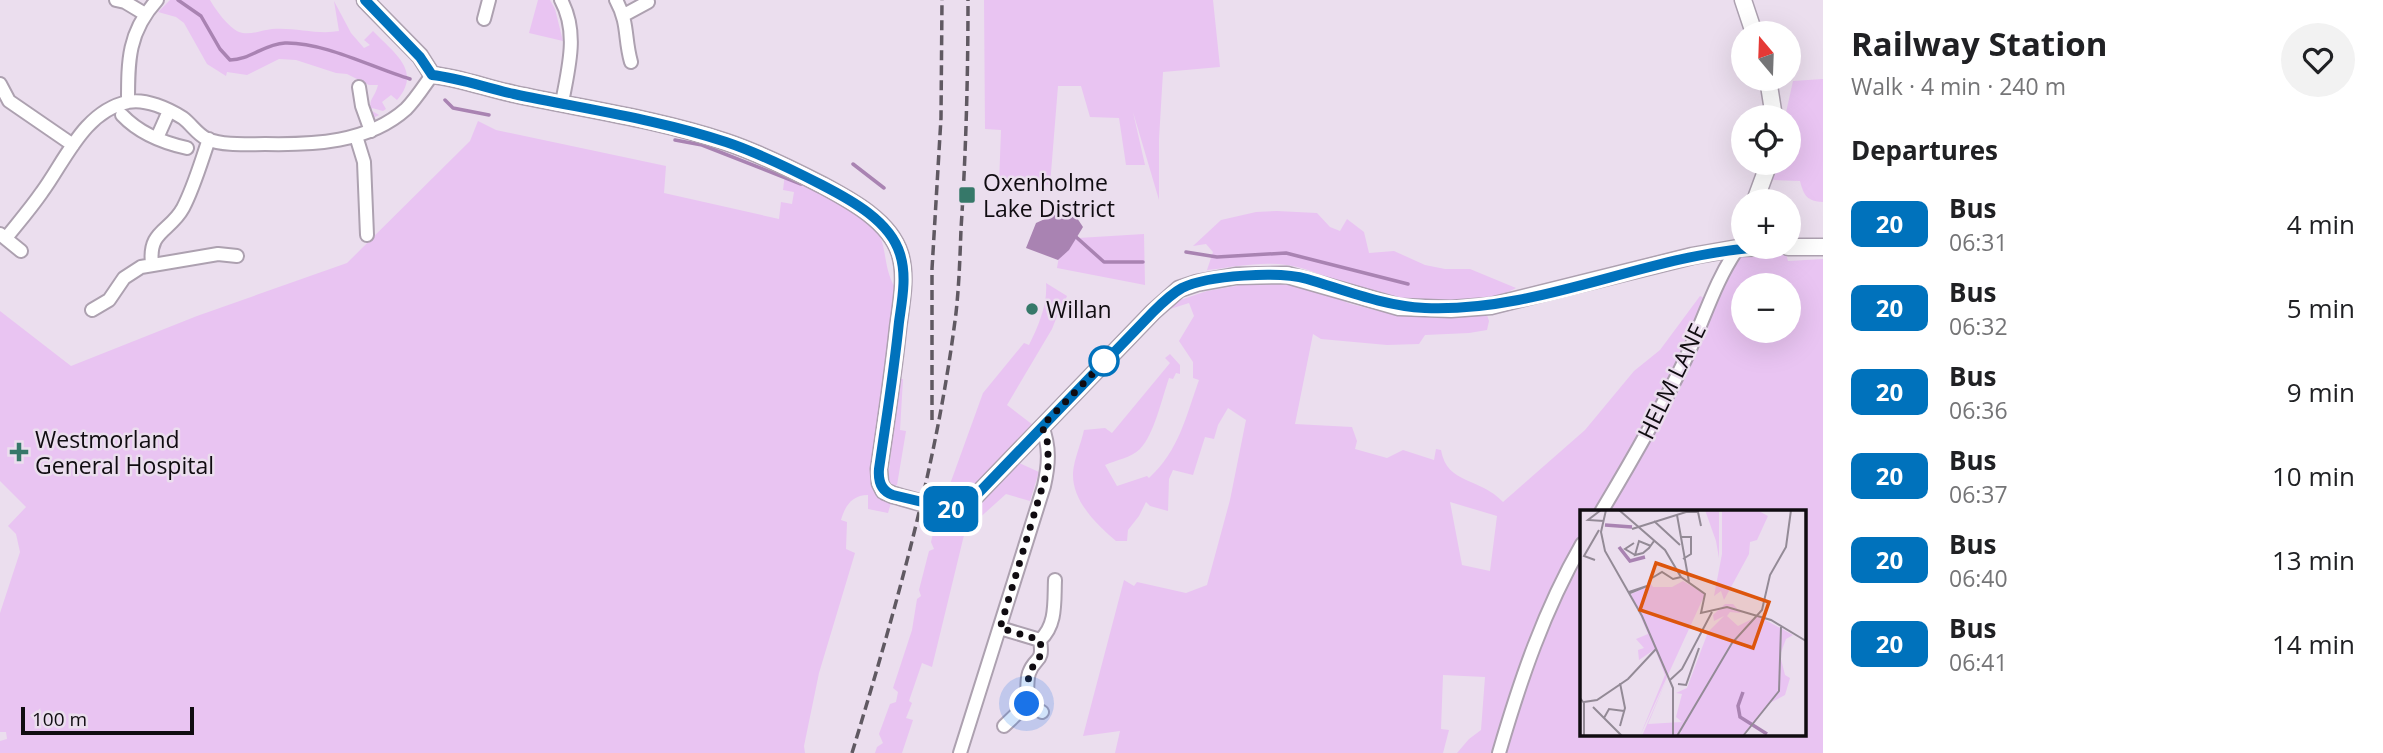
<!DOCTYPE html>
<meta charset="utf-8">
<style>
body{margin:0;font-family:"Open Sans",sans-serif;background:#f2f2f2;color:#202124;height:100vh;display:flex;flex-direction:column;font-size:26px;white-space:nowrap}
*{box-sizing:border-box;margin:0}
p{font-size:23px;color:#757577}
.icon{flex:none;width:38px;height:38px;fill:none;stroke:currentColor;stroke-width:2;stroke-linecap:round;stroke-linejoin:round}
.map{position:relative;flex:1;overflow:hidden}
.drawer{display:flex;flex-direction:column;background:#fff;width:560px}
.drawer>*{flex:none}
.badge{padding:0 14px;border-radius:10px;font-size:24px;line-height:46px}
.needle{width:46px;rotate:341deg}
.controls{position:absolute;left:1731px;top:21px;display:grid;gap:14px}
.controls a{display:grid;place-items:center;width:70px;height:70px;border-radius:50%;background:#fff;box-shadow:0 7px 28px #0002;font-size:35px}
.scale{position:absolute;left:21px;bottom:18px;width:173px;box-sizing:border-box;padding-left:7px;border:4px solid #100c11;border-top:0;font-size:19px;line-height:24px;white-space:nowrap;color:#100c11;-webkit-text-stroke:5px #ebdeee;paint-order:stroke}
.you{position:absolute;width:35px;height:35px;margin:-18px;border:5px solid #fff;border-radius:50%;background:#1a73e8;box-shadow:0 0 0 10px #1a73e833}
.map>.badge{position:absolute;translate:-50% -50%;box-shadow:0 0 0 4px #fff}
h2{padding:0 28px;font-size:26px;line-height:63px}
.round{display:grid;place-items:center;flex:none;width:74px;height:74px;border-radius:37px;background:#f2f2f2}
.headline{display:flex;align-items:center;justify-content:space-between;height:119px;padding:0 28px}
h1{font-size:33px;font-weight:700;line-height:52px}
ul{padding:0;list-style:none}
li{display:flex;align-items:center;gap:21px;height:84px;padding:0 28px}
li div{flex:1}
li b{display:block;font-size:26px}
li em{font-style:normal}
li .badge{min-width:77px;font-weight:700;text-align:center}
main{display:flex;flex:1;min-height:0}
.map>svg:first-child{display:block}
.green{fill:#e9c4f2;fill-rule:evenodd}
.water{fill:#a983b2}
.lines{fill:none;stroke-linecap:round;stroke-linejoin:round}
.stream{stroke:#a983b2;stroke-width:3.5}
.street-casing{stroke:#ada1b0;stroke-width:16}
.secondary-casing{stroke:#ada1b0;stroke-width:19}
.street{stroke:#fff;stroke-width:12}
.secondary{stroke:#fff;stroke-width:16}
.rail{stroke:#605962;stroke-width:3.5;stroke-dasharray:10 5;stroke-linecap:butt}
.secondary-bridge-casing{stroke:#ada1b0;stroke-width:19;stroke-linecap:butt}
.secondary-bridge{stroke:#fff;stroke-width:16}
.line-casing{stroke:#fff;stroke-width:16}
.line{stroke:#0072bc;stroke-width:10}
.walk{stroke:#100c11;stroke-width:7;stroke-dasharray:0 12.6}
.poi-dot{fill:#367869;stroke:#ebdeee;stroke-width:2.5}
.stop-dot{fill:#fff;stroke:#0072bc;stroke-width:3.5}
.labels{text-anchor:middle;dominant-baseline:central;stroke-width:5;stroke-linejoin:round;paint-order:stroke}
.poi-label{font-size:23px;fill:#100c11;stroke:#ebdeee;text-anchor:start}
.street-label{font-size:23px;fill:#100c11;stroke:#ebdeee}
.inset-river{fill:none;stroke:#a983b2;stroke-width:3.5}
.inset-road{fill:none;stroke:#938a96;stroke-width:2}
.view{fill:#dd550c;fill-opacity:0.15;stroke:#dd550c;stroke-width:3.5}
.inset-edge{fill:none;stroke:#100c11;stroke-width:3.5}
</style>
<main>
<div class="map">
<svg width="1823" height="753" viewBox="0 0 1823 753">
<rect width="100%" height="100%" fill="#ebdeee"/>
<path class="green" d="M170 0H210C215 9 229 28 239 32 249 36 262 30 272 29 295 27 317 35 339 31L334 1 351 33 364 48 370 45 364 40 373 31C395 54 422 71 397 100L391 95 382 102 386 109 383 111 372 108V111L379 115 373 118C366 98 374 101 378 85H369L347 74 336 73 296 60 279 59 247 75 227 72 226 76 207 64 184 23 176 17 158 12Z
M538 0H550L555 9 563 41 529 33Z
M984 0H1213L1220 67 1163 72 1159 139V200L1133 112 1145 165H1126L1119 118 1090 117 1081 86H1058L1050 185 1016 182 999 184 1001 130 985 129Z
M1823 79V202C1807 201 1804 196 1800 181L1771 180 1775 163H1788V117H1785L1793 81Z
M478 121 496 130 666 166 664 193 779 219 781 202 792 204 794 192 783 190 785 174C812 186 868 208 880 236 887 254 884 268 895 288L878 493 885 501 891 503 888 513 868 509V495C852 495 845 506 841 520L847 522 846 549 855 553 819 673 804 746 805 753H0V741L7 739 6 732H0V613L20 552 16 534 8 526 26 507 0 481V311L71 366 197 316 347 263 470 141Z
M1277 211 1317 213 1330 227 1340 231 1347 219 1364 232 1369 253 1394 251 1425 265 1445 269H1470L1516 288C1485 307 1410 304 1374 296 1344 289 1318 269 1287 265 1261 261 1233 267 1207 270L1213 252 1206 244 1193 246 1221 220 1256 212Z
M1144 234 1145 285 1057 268 1062 239Z
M1737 254H1786L1788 261 1823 259V753H1457L1469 739 1481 730 1485 677 1443 675 1441 729 1449 730 1443 753H1115L1120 731 1083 736 1124 580 1134 586 1137 582 1186 593 1207 585 1230 500 1246 420 1228 408 1218 425 1214 439 1205 437 1193 475 1173 470 1169 479 1168 511 1150 506 1146 502 1139 516 1128 530 1127 541H1116C1097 525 1072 501 1073 473 1074 459 1081 444 1084 430L1105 428 1112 433 1170 363 1165 358 1170 354 1180 365V374L1176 373 1173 379 1169 378C1162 398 1154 435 1140 449 1131 458 1116 460 1105 465L1117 486 1147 476 1149 478C1179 451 1186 416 1199 380L1193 378V362L1179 341 1194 316 1189 303 1170 309 1177 301 1207 291 1264 281 1299 284 1351 304 1379 311 1487 315 1489 321 1487 330 1469 333 1425 335 1419 344 1387 345 1321 339 1313 334 1295 424 1352 427 1357 441 1355 449 1387 458 1403 450 1434 460 1436 449 1441 450C1447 485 1480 477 1503 502L1585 430 1634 371 1660 350 1700 296 1707 299ZM1743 285H1788V331H1743ZM1450 502 1497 516 1490 571 1462 565ZM1582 512H1804V734H1582Z
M1046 283 1067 296 1065 301H1063L1052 329 1007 405 1033 425 961 501 958 502 945 498 983 393 1024 343 1029 345C1038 327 1048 304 1046 283Z
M899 379H903L900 430 906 431 897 485 893 487 888 479Z
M1017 462 1039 472 1030 501 1006 494 965 531 932 667 922 663 909 701 912 703 906 718 913 720 902 753H875L877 747 883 743 879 734 890 704 896 702 898 692 893 688 912 630 917 599 921 596 919 590 929 551 934 549 931 542 937 516 967 520Z"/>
<path class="water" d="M1058 213 1077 218 1083 227 1069 250 1058 260 1026 248 1036 223Z"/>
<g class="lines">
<path class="stream" d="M178 0 201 16 220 49 230 60C250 60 264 44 285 43 324 42 373 68 410 79
M445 100 453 108 489 115
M675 140 702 145 801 184 803 182
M853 164 884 188
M1075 236 1104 262H1143
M1186 252 1217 257 1286 253 1408 284"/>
<defs>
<path id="street" d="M116 0 125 2 145 14
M561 0C579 33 568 69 562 103
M616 0C629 24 624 37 631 62
M624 15 648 2
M484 19 489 0
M0 84 9 101 73 145
M359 87 362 106 371 131
M128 102C128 60 128 32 157 0
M122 115C139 133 164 143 187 148
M356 136 364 162 367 235
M157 138 169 111
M0 234 21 251
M6 238C18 223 31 208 42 192 65 161 84 111 128 102 145 98 169 109 183 118 192 125 197 134 207 139 224 146 247 144 265 144 313 145 368 143 406 109 416 99 424 86 432 75
M152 264C148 230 170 232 183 208 194 187 201 162 209 139
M92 310 109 300 124 278 141 267 218 254 237 256
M1601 512C1631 462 1660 412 1685 360 1703 323 1714 282 1738 248
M1000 628 1040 640
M1027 704 1042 712
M1004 726 1027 704C1028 695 1026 682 1029 673 1035 656 1044 664 1040 640 1057 625 1054 601 1055 580
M960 753 1044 486C1049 464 1050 447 1042 426
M1499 753C1520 681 1544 610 1582 544"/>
<path id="secondary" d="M365 0 420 56 432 75C460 78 486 88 514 94 584 109 657 119 726 142 759 153 791 169 822 185 850 200 890 221 900 254 907 277 901 304 898 328 893 375 886 422 879 469L880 483 884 491
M1743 0 1754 33
M1768 79 1774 117
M1755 201 1769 163
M1788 247H1823
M966 506 1153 312 1179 289 1197 283 1236 276 1287 275 1399 307 1451 309 1491 306 1692 256 1738 248 1773 247"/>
</defs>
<use href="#street" class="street-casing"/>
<use href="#secondary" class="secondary-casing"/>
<use href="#street" class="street"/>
<use href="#secondary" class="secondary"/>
<path class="rail" d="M932 420V269L941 118 942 0
M852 753C896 608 937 465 956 313 959 286 960 257 961 229 966 152 968 76 968 0"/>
<defs>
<path id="secondary-bridge" d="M884 491 893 495C910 499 952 515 966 506"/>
</defs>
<use href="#secondary-bridge" class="secondary-bridge-casing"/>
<use href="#secondary-bridge" class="secondary-bridge"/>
</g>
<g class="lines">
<defs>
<path id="line" d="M365 0 420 57 432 75C460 78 486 88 514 94 584 109 657 119 726 142 759 153 791 169 822 185 851 200 890 221 900 254 907 276 902 300 899 322 894 372 886 420 879 469 878 481 881 491 893 495L952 509 957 510 966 506 1153 312C1162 303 1171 294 1182 288 1208 275 1279 271 1307 279 1347 291 1384 306 1425 308 1543 313 1652 251 1769 247"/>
</defs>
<use href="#line" class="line-casing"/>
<use href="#line" class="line"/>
<path class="walk" d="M1027 704C1028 695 1027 685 1029 676 1033 659 1044 664 1040 640L1000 628 1048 468V444L1042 426 1107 359 1104 361"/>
</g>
<g class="poi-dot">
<rect x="958" y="186" width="18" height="18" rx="3.5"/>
<circle cx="1032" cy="309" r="7"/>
<path d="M15.5 441.5h7v7h7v7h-7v7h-7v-7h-7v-7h7z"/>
</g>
<circle class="stop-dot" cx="1104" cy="361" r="14"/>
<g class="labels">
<g class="poi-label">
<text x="983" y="182">Oxenholme<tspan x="983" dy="26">Lake District</tspan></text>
<text x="1046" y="309">Willan</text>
<text x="35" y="439">Westmorland<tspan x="35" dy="26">General Hospital</tspan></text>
</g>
<g class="street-label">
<text transform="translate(1671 381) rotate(-64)">HELM LANE</text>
</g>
</g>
<g transform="translate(1580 510)">
<rect width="226" height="226" fill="#ebdeee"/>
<path d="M125 0H139V48L136 31ZM142 0H177L188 6 177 30 170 32 169 44 144 90 141 81 134 86 142 44ZM68 70 73 77H92L103 71 125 84 60 226 85 165 75 139 59 150 58 140 64 138 56 129 68 124 51 84 67 77ZM145 94H153L161 103 150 102 147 106 158 116 178 106 213 125 206 129 200 145 205 165 210 168 205 185 190 193 163 226H98L102 221 92 226H62L88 166 68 214 102 212 96 207 102 184 96 183 107 178 128 122 144 106 134 111 133 105Z" fill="#e9c4f2"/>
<path class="inset-river" d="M25 15 52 17M39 37 50 51 65 47M163 182 158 196 160 207 187 224"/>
<path class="inset-road" d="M21 0 8 10 24 11M26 0 21 22 25 41 62 106 93 178V226M39 0 85 40 101 67 125 84 121 103 147 97 191 110 226 131M97 5 109 72M74 11 100 35M52 19 106 2H118L121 16M100 27H111V44L103 49M54 33 45 39 55 45M71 36 59 31 55 45 63 43 69 38 74 31M15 50 4 46 19 20M72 68 82 62 93 69 101 67M49 82 67 76 50 83M90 170 102 159 132 102M98 174 106 175 119 138M0 188 4 193V226M4 192 17 190 48 169 76 139M13 197 42 226M24 208 29 199 44 201M40 216 45 198 40 173M97 226 152 133 182 100 190 65 206 37 211 0M163 226 199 181 201 117"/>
<path class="view" d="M76 53 189 92 173 138 60 100Z"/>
<rect width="226" height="226" class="inset-edge"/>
</g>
</svg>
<div class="controls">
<a><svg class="needle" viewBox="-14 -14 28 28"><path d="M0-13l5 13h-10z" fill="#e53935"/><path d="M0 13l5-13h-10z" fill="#757577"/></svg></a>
<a><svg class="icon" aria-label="locate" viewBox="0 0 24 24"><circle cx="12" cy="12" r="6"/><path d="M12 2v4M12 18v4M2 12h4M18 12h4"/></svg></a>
<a>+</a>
<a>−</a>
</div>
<div class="scale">100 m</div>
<div class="you" style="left:1027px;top:704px"></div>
<b class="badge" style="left:951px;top:509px;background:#0072bc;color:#fff">20</b>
</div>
<section class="drawer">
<div class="headline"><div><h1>Railway Station</h1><p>Walk · 4 min · 240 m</p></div><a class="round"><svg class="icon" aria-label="heart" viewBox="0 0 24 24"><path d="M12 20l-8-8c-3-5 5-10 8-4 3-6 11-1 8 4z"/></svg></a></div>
<h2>Departures</h2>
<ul>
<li><span class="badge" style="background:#0072bc;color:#fff">20</span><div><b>Bus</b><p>06:31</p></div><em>4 min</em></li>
<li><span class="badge" style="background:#0072bc;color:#fff">20</span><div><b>Bus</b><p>06:32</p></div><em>5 min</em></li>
<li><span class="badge" style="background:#0072bc;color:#fff">20</span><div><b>Bus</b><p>06:36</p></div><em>9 min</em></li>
<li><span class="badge" style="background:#0072bc;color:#fff">20</span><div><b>Bus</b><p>06:37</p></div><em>10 min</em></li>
<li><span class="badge" style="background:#0072bc;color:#fff">20</span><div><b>Bus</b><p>06:40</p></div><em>13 min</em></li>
<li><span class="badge" style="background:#0072bc;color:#fff">20</span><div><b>Bus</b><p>06:41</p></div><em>14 min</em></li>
</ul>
</section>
</main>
